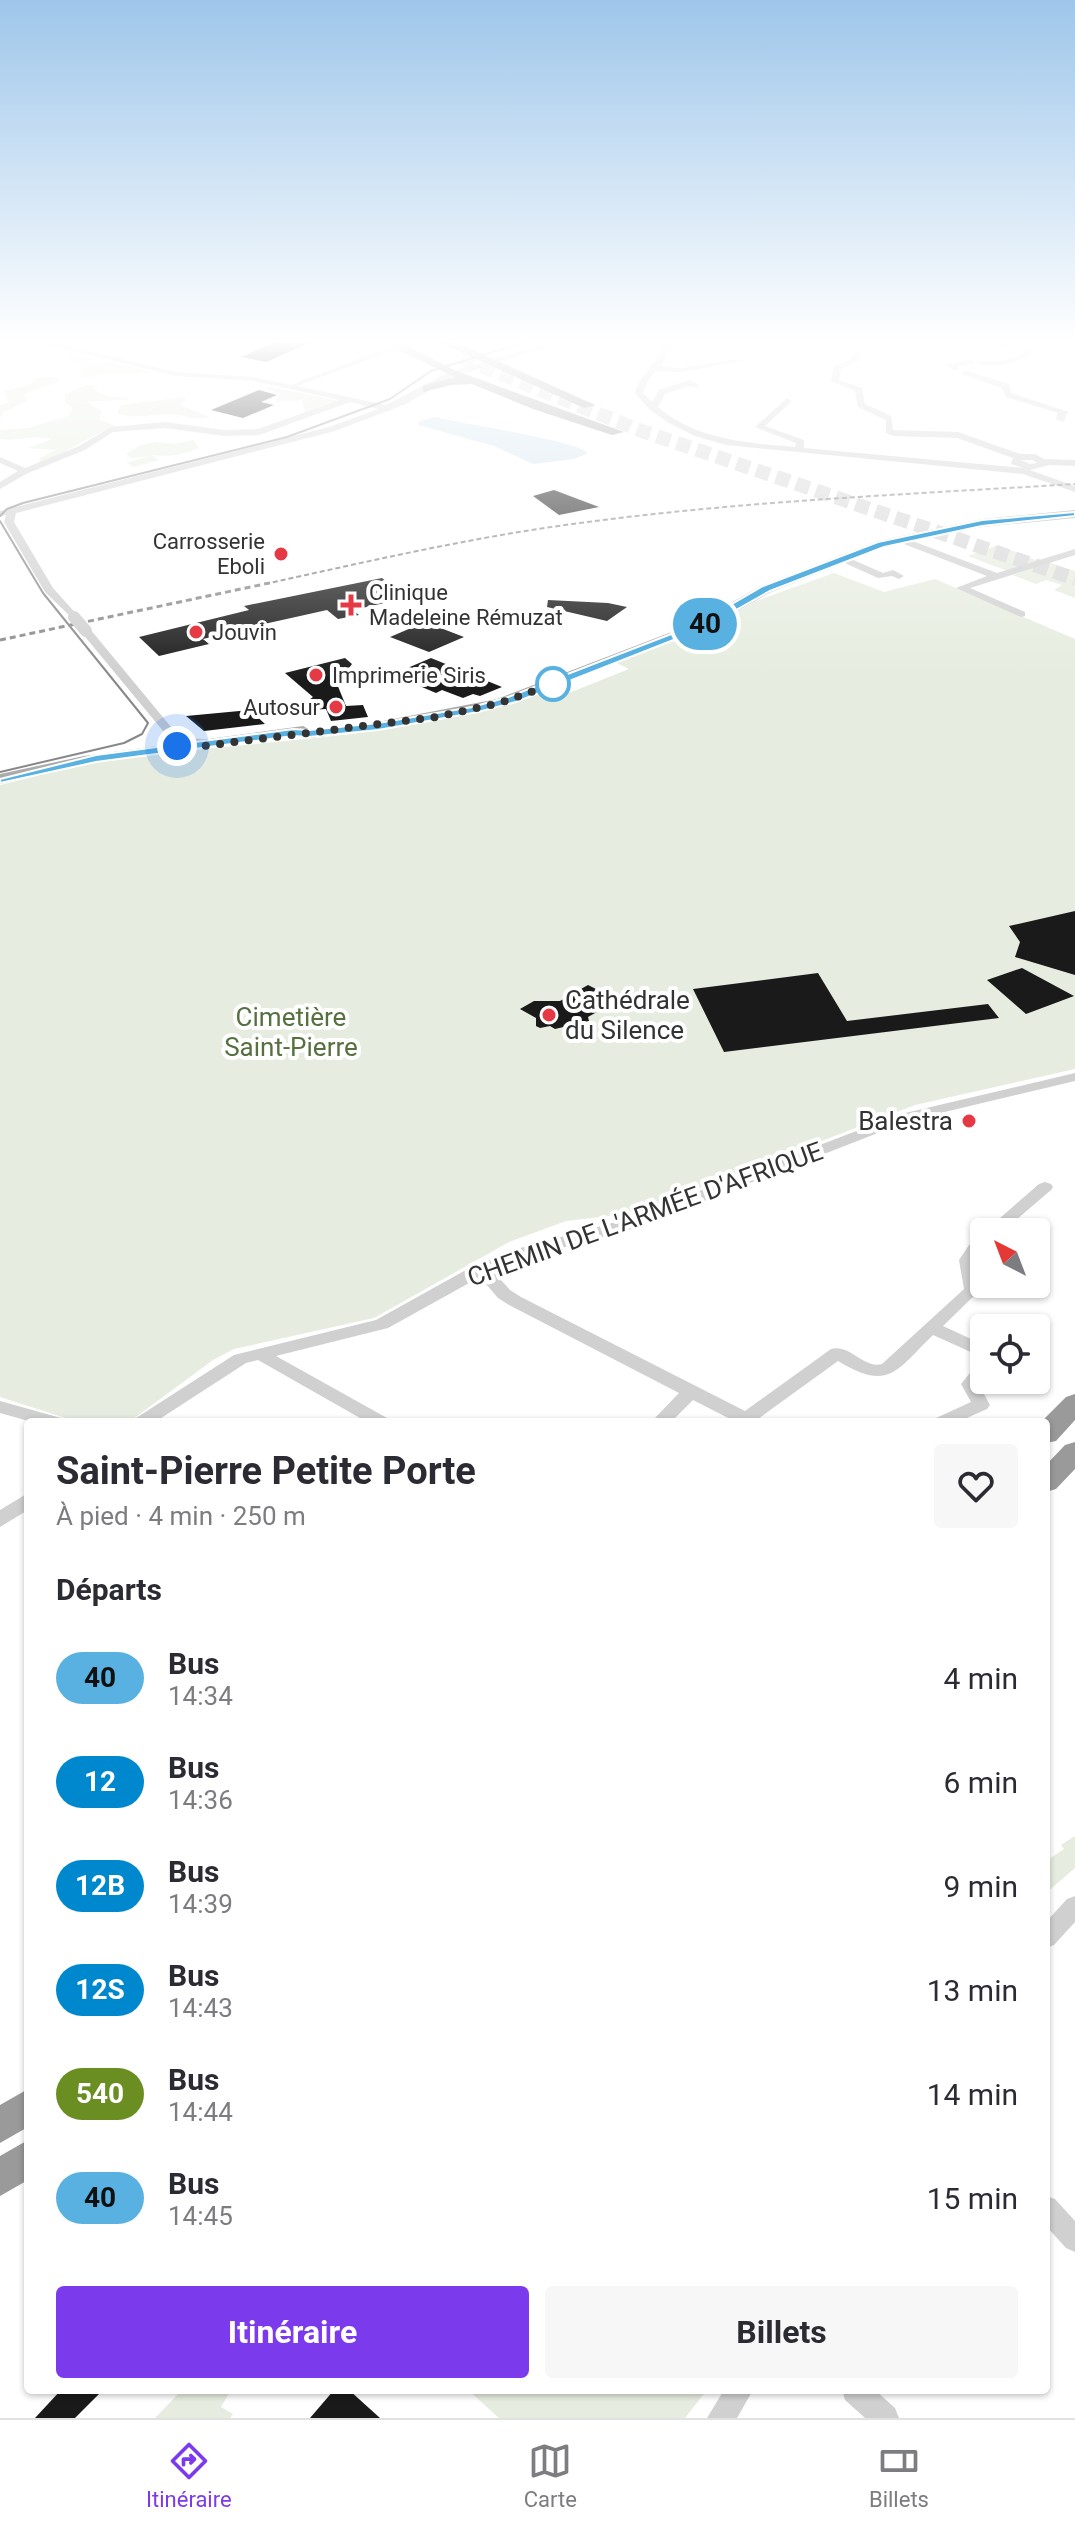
<!DOCTYPE html>
<html lang="fr">
<meta charset="utf-8">
<style>
body{margin:0;font-family:Roboto,sans-serif;background:#f7f7f7;color:#2b2b33;height:100vh;display:flex;flex-direction:column;font-size:30px;white-space:nowrap}
*{box-sizing:border-box;margin:0}
p{font-size:26px;color:#7c7c81}
.icon{flex:none;width:44px;height:44px;fill:none;stroke:currentColor;stroke-width:2;stroke-linecap:round;stroke-linejoin:round}
.map{position:relative;flex:1;overflow:hidden}
.sheet{position:absolute;left:24px;top:1418px;width:1026px;height:976px;display:flex;flex-direction:column;background:#fff;border-radius:8px;box-shadow:0 2px 6px #0004}
.sheet>*{flex:none}
.badge{padding:0 16px;border-radius:26px;font-size:28px;line-height:52px}
.needle{width:52px;rotate:318deg}
.controls{position:absolute;left:970px;top:1218px;display:grid;gap:16px}
.controls a{display:grid;place-items:center;width:80px;height:80px;border-radius:8px;background:#fff;box-shadow:0 2px 6px #0004;font-size:40px}
.you{position:absolute;width:40px;height:40px;margin:-20px;border:6px solid #fff;border-radius:50%;background:#1a73e8;box-shadow:0 0 0 12px #1a73e833}
.map>.badge{position:absolute;translate:-50% -50%;box-shadow:0 0 0 4px #fff}
h2{padding:0 32px;font-size:30px;line-height:72px}
.round{display:grid;place-items:center;flex:none;width:84px;height:84px;border-radius:8px;background:#f7f7f7}
.headline{display:flex;align-items:center;justify-content:space-between;height:136px;padding:0 32px}
h1{font-size:38px;font-weight:700;line-height:60px}
.primary-button{display:flex;gap:16px;margin-top:auto;padding:16px 32px}
.primary-button a{flex:1;height:92px;border-radius:8px;background:#7c3aed;color:#fff;font-size:32px;font-weight:700;line-height:92px;text-align:center}
.primary-button a+a{background:#f7f7f7;color:#2b2b33}
ul{padding:0;list-style:none}
li{display:flex;align-items:center;gap:24px;height:104px;padding:0 32px}
li div{flex:1}
li b{display:block;font-size:30px}
li em{font-style:normal}
li .badge{min-width:88px;font-weight:700;text-align:center}
.menu{display:flex;justify-content:space-around;align-items:center;height:112px;border-top:2px solid #e1e1e2;background:#fff;font-size:22px;color:#7c7c81}
.menu a{display:grid;justify-items:center;gap:4px}
.menu .current{color:#7c3aed}
.map>svg:first-child{display:block}
.green{fill:#e6ecdf}
.water{fill:#cfe2ee}
.building{fill:#1a1a1a}
.lines{fill:none;stroke-linecap:round;stroke-linejoin:round}
.minor-tunnel{stroke:#d6d6d6;stroke-width:9;stroke-dasharray:9 5;stroke-linecap:butt}
.highway-tunnel{stroke:#d6d6d6;stroke-width:14;stroke-dasharray:14 7;stroke-linecap:butt}
.minor{fill:#d0d0d0;fill-rule:evenodd}
.major{fill:#ababab;fill-rule:evenodd}
.highway{fill:#9a9a9a;fill-rule:evenodd}
.tram{stroke:#888;stroke-width:2}
.rail-far1{stroke:#888;stroke-width:2;stroke-dasharray:5 3;stroke-linecap:butt}
.rail{stroke:#888;stroke-width:3;stroke-dasharray:6 4;stroke-linecap:butt}
.minor-bridge-far1{stroke:#d0d0d0;stroke-width:9}
.minor-bridge{stroke:#d0d0d0;stroke-width:12}
.line{fill:#58b1e0;stroke:#fff;stroke-width:2}
.walk{stroke:#333;stroke-width:8;stroke-dasharray:0 14.4}
.poi-dot{fill:#e63946;stroke:#fff;stroke-width:3}
.stop-dot{fill:#fff;stroke:#58b1e0;stroke-width:4}
.labels{text-anchor:middle;dominant-baseline:central;stroke-width:8;stroke-linejoin:round;paint-order:stroke}
.far-poi-label{font-size:22px;fill:#333;stroke:#fff;text-anchor:start}
.poi-label{font-size:26px;fill:#333;stroke:#fff;text-anchor:start}
.park-label{font-size:26px;fill:#56703f;stroke:#fff}
.street-label{font-size:26px;fill:#333;stroke:#fff}
</style>
<div class="map">
<svg width="1075" height="2418" viewBox="0 0 1075 2418">
<rect width="100%" height="100%" fill="#fff"/>
<path class="green" d="M71 354 155 372C140 374 128 373 113 373 101 372 91 379 79 376L83 365 64 359Z
M36 377H58V382L24 394 27 402 3 412 0 418V405L8 403 4 391 29 385Z
M86 385H93C98 399 119 396 132 399L86 402 102 411 99 419 118 427C97 430 62 455 41 465L40 458 55 450 28 448 52 439C35 434 17 442 0 439V430L28 428 69 416 73 408 65 403V394Z
M271 387 340 401 305 413 302 400 275 402 280 394 265 389Z
M184 397 186 399 180 405 210 417C197 421 190 417 177 415 156 412 139 421 117 413L121 405Z
M193 440 199 448C182 455 169 457 151 455L159 460 134 467 126 463 150 456 132 458 126 454 141 445 155 442 175 444Z
M998 545 1040 562 1010 572 968 556Z
M1048 562 1075 571V598L1054 590 1062 585 1046 580 1036 584 1013 575Z
M834 573 884 592 935 579 1075 639V1069L915 1105 635 1213 566 1221 509 1242 374 1318 234 1349 213 1360 129 1422H78L0 1397V785C39 776 79 763 119 758 265 739 418 740 557 687L569 693 629 669 617 663 705 630 756 601Z
M1075 1836V1868L1046 1893V1861L1064 1849 1061 1845Z
M182 2390H231L221 2407 233 2414 230 2418H155Z
M468 2390H707L685 2418H499Z"/>
<path class="water" d="M435 417C459 423 578 441 588 453L574 459 533 464 494 446 418 425 420 421Z"/>
<path class="building" d="M273 343H309L266 362 241 357Z
M259 390 277 395 261 402 274 405 243 418 211 410Z
M554 490 599 507 559 515 533 496Z
M382 578 407 598 353 610 359 615 338 619 327 610 251 627 203 639 209 644 159 656 139 637 249 610 244 606Z
M548 600 608 603 627 607 607 621 547 607Z
M425 622 464 637 429 652 390 637Z
M345 658 352 664 337 684 346 706 363 705 368 717 331 721 326 709 309 710 306 702 313 697 285 673Z
M431 658 502 687 480 696 473 694 463 698 442 690 436 693 396 676 401 674 398 672Z
M250 710 265 724 204 731 186 716Z
M1075 911V975L1015 957 1020 942 1009 926Z
M1022 968 1074 996 1026 1014 987 980Z
M818 973 847 1021 988 1004 999 1018 724 1052 693 989Z
M588 985 618 1000 588 1017 589 1021 555 1029 550 1026 540 1028 536 1026V1018L520 1009 534 1001H560Z
M61 2390H103L75 2418H35Z
M334 2390H349L380 2418H310Z"/>
<g class="lines">
<path class="minor-tunnel" d="M1057 415 1066 418"/>
<path class="highway-tunnel" d="M462 358 639 430 1075 579"/>
<path class="minor" d="M41 343H57L176 372 254 377 291 385 394 345 397 349 297 386 386 405 447 373 547 343H561L453 377 406 404 335 431 16 513 14 522 53 588 79 617 74 620 45 592 4 522 6 515 0 517V511L329 427 378 409 350 402 259 435 224 436 165 428 113 432 85 450 28 473 0 489V482L18 471 0 463V457L25 468 79 446 111 427 165 422 224 430 258 429 340 400 254 381 176 376Z
M665 343H673L661 366 681 368 738 359 742 361 681 372 656 371 648 381 643 393 652 402 659 390 689 380 698 384V388L688 386 665 394 658 407C697 440 747 443 795 447L796 443 755 427 787 398 791 401 790 403 765 426 804 440V448L1024 468 1075 486V492L1023 474 726 445 695 436 669 423 650 410 635 393C640 373 659 363 665 343Z
M998 343 1028 347 1033 354 1005 365H979V361H1004L1024 353Z
M855 351 862 353 860 360 841 369 839 380 862 388 865 404 891 416 893 430 958 432 1020 454H1035L1044 459 1075 460V466L1049 465 1030 470 1011 464 1013 458 957 438 893 436 886 433V420L858 407 855 391 831 381 834 366 852 359ZM1021 460H1033L1037 463 1030 464Z
M972 360 975 364 956 366 959 369 955 371 944 364Z
M964 370 1009 384 1011 393 1069 412 1065 415 1006 397 1002 388 961 374Z
M896 537H902L997 573 1075 549V555L970 588 1025 612V616L1021 617 956 588 987 576 896 541Z
M842 555 883 573 893 570 904 576 899 579 892 576 878 578 838 560V556Z
M82 629H90L176 733 190 738 210 740V744L188 746 168 737 82 633Z
M1075 1073V1081L911 1120 635 1228 525 1258 493 1271 510 1290 521 1297 745 1411 831 1349C851 1344 863 1369 882 1364L964 1289 959 1260 969 1245 984 1235V1249C971 1263 979 1273 980 1290L943 1326 984 1345V1358L933 1335C896 1371 889 1392 838 1361L758 1419 760 1422H736L693 1400 671 1422H651L679 1393 509 1305 498 1298 480 1277 388 1328 276 1356 387 1418 390 1422H367L258 1360 246 1363 155 1422H133L136 1418 234 1355 376 1320 464 1271 513 1250 623 1220 901 1114Z
M1045 1182 1051 1184 1053 1187 1051 1190 1002 1232H984L1039 1184Z
M984 1361V1379L979 1385 990 1405 987 1409 958 1422H933L936 1418 971 1402 961 1384 978 1363Z
M0 1401 61 1418 64 1422H32L0 1413Z
M28 1493V1510L0 1527V1510Z
M1075 1896V1922L1054 1945 1046 1948V1922L1067 1899Z
M1046 2196 1055 2199 1075 2221V2252L1066 2248 1046 2226Z
M724 2390H753L737 2418H707Z
M842 2390H875L895 2408 899 2418H865L845 2400Z"/>
<path class="major" d="M1075 510V518L982 527 885 547 771 592 705 629 505 706 378 730 309 738 291 736 84 764 0 784V774L84 756 303 726 310 730 378 722 497 699 695 623 761 586 878 541 982 519Z"/>
<path class="highway" d="M441 343H458L595 405 584 408Z
M404 344 454 370 624 432 612 435 533 409 472 384 451 385 423 392V386L455 377 400 351V345Z
M1075 1394V1420L1056 1441 1046 1443V1422H1041L1066 1397Z
M1075 1442V1469L1056 1489 1046 1492V1465L1065 1445Z
M28 2089V2127L0 2143V2105Z
M28 2140V2180L0 2196V2156Z"/>
<path class="tram" d="M0 516 7 509 23 503 287 437 390 399 431 371 522 343
M0 521 43 593 148 723 142 734 124 743 0 772"/>
<path class="rail-far1" d="M265 584C356 564 447 543 538 529 716 502 896 495 1075 484"/>
<path class="rail" d="M0 640 274 582"/>
<path class="minor-bridge-far1" d="M394 347 406 343"/>
<path class="minor-bridge" d="M74 617 86 631"/>
</g>
<linearGradient id="sky" x2="0" y2="1"><stop stop-color="#9ec6ea"/><stop offset="0.5" stop-color="#fff"/><stop offset="1" stop-color="#fff" stop-opacity="0"/></linearGradient>
<rect width="1075" height="682" fill="url(#sky)"/>
<path class="line" d="M1075 512V516L982 526 884 547 770 591 704 628 516 702 478 712 378 730 309 737 293 736 96 762 0 783V779L96 755 293 729 309 730 378 723 472 707 508 697 697 624 763 586 878 542 982 520Z"/>
<g class="lines">
<path class="walk" d="M177 746H203L436 717 500 703 553 684"/>
</g>
<g class="poi-dot">
<circle cx="281" cy="554" r="8"/>
<path d="M347 593h8v8h8v8h-8v8h-8v-8h-8v-8h8z"/>
<circle cx="196" cy="632" r="8"/>
<circle cx="316" cy="675" r="8"/>
<circle cx="336" cy="707" r="8"/>
<circle cx="549" cy="1015" r="8"/>
<circle cx="969" cy="1121" r="8"/>
</g>
<circle class="stop-dot" cx="553" cy="684" r="16"/>
<g class="labels">
<g class="far-poi-label">
<text x="265" y="541" text-anchor="end">Carrosserie<tspan x="265" dy="25">Eboli</tspan></text>
<text x="369" y="592">Clinique<tspan x="369" dy="25">Madeleine Rémuzat</tspan></text>
<text x="212" y="632">Jouvin</text>
<text x="332" y="675">Imprimerie Siris</text>
<text x="320" y="707" text-anchor="end">Autosur</text>
</g>
<g class="poi-label">
<text x="565" y="1000">Cathédrale<tspan x="565" dy="30">du Silence</tspan></text>
<text x="953" y="1121" text-anchor="end">Balestra</text>
</g>
<g class="park-label">
<text x="291" y="1017">Cimetière<tspan x="291" dy="30">Saint-Pierre</tspan></text>
</g>
<g class="street-label">
<text transform="translate(645 1214) rotate(-20)">CHEMIN DE L'ARMÉE D'AFRIQUE</text>
</g>
</g>
</svg>
<div class="controls">
<a><svg class="needle" viewBox="-14 -14 28 28"><path d="M0-13l5 13h-10z" fill="#e53935"/><path d="M0 13l5-13h-10z" fill="#7c7c81"/></svg></a>
<a><svg class="icon" aria-label="locate" viewBox="0 0 24 24"><circle cx="12" cy="12" r="6"/><path d="M12 2v4M12 18v4M2 12h4M18 12h4"/></svg></a>
</div>
<div class="you" style="left:177px;top:746px"></div>
<b class="badge" style="left:705px;top:624px;background:#58b1e0;color:#111">40</b>
<section class="sheet">
<div class="headline"><div><h1>Saint-Pierre Petite Porte</h1><p>À pied · 4 min · 250 m</p></div><a class="round"><svg class="icon" aria-label="heart" viewBox="0 0 24 24"><path d="M12 20l-8-8c-3-5 5-10 8-4 3-6 11-1 8 4z"/></svg></a></div>
<h2>Départs</h2>
<ul>
<li><span class="badge" style="background:#58b1e0;color:#111">40</span><div><b>Bus</b><p>14:34</p></div><em>4 min</em></li>
<li><span class="badge" style="background:#0088ce;color:#fff">12</span><div><b>Bus</b><p>14:36</p></div><em>6 min</em></li>
<li><span class="badge" style="background:#0088ce;color:#fff">12B</span><div><b>Bus</b><p>14:39</p></div><em>9 min</em></li>
<li><span class="badge" style="background:#0088ce;color:#fff">12S</span><div><b>Bus</b><p>14:43</p></div><em>13 min</em></li>
<li><span class="badge" style="background:#6b8e23;color:#fff">540</span><div><b>Bus</b><p>14:44</p></div><em>14 min</em></li>
<li><span class="badge" style="background:#58b1e0;color:#111">40</span><div><b>Bus</b><p>14:45</p></div><em>15 min</em></li>
</ul>
<div class="primary-button"><a>Itinéraire</a><a>Billets</a></div>
</section>
</div>
<nav class="menu">
<a class="current"><svg class="icon" aria-label="directions" viewBox="0 0 24 24"><path d="M12 3l9 9-9 9-9-9zM9 14v-3h6M13 9l2 2-2 2"/></svg>Itinéraire</a>
<a><svg class="icon" aria-label="map" viewBox="0 0 24 24"><path d="M3 6l6-2 6 2 6-2v14l-6 2-6-2-6 2zM9 4v14M15 6v14"/></svg>Carte</a>
<a><svg class="icon" aria-label="tickets" viewBox="0 0 24 24"><path d="M3 7h18v10H3zM15 7v10"/></svg>Billets</a>
</nav>
